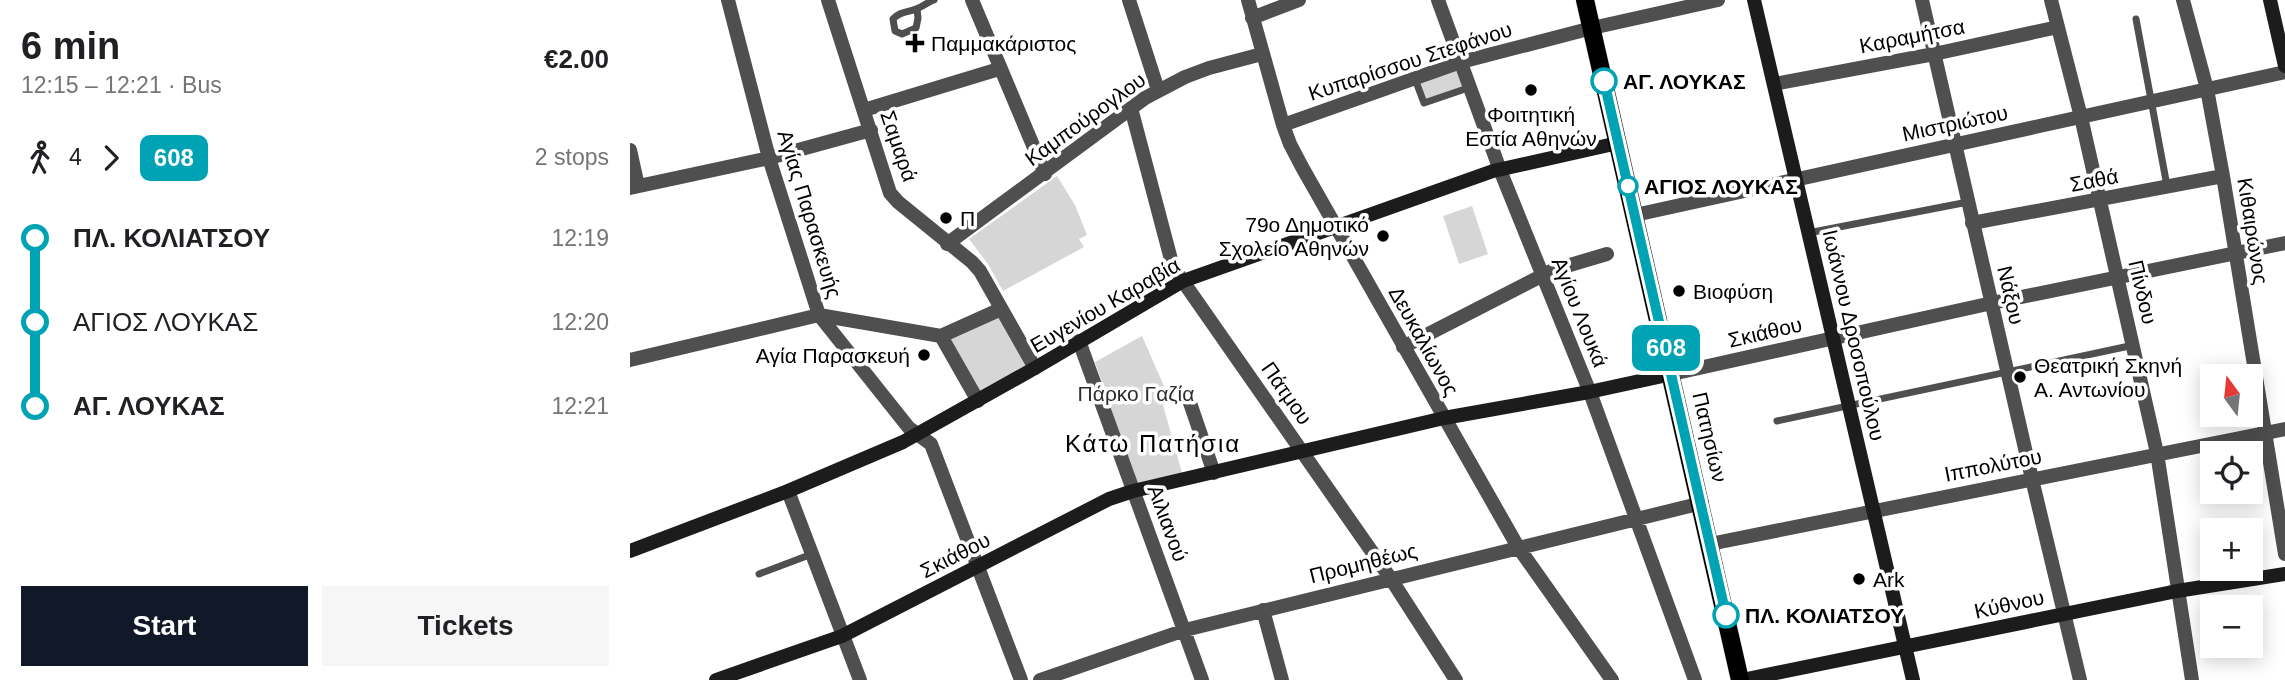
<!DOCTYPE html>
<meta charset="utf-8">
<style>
body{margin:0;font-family:Arial,sans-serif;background:#f6f6f6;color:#202124;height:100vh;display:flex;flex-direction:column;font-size:26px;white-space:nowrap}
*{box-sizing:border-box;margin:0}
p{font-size:23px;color:#757577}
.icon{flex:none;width:38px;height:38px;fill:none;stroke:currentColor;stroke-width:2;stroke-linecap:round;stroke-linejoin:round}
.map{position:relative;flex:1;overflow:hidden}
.panel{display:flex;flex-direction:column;background:#fff;width:630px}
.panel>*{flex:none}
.badge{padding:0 14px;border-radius:10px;font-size:24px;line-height:46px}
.needle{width:46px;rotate:345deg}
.controls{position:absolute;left:1570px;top:364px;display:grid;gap:14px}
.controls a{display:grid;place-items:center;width:63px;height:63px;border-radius:0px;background:#fff;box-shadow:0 4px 18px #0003;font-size:35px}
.map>.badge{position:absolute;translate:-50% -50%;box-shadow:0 0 0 4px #fff}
.legs{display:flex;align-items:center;gap:10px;height:77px;padding:0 21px;font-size:23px}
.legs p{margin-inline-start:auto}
.overview{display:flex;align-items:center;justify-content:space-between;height:119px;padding:0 21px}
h1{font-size:38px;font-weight:600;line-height:52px}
.button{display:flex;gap:14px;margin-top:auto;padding:14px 21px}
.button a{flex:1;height:80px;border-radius:0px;background:#111827;color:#fff;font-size:28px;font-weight:600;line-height:80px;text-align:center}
.button a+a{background:#f6f6f6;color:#202124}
ul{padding:0 21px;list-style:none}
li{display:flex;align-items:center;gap:24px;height:84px;font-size:26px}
li i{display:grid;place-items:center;width:10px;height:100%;margin:0 9px;background:currentColor}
li i::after{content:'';width:18px;height:18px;margin:-9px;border:5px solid;border-radius:50%;background:#fff}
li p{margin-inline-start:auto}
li:first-child i{background:linear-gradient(#0000 50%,currentColor 0)}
li:last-child i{background:linear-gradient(currentColor 50%,#0000 0)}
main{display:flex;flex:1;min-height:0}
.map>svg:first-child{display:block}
.green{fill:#d6d6d6}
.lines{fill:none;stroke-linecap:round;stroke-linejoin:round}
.primary-casing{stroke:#dbdbdb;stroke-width:19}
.lane{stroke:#4f4f4f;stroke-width:7}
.street{stroke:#4f4f4f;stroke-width:14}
.secondary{stroke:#1c1c1c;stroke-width:14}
.primary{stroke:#000;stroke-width:18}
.line-1-casing{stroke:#fff;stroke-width:16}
.line-1{stroke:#00a3b4;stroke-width:10}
.poi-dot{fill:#000;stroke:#fff;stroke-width:2.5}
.stop-1-dot{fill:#fff;stroke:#00a3b4;stroke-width:3.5}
.labels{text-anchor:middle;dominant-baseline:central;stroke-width:7;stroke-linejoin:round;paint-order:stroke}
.street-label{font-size:21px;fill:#000;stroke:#fff}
.poi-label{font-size:21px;fill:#000;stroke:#fff;text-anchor:start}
.stop-label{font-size:21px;font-weight:bold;fill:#000;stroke:#fff;text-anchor:start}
.park-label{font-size:21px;fill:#2d2d2d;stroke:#fff}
.quarter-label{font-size:24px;letter-spacing:2px;fill:#000;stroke:#fff}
</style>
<main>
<section class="panel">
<div class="overview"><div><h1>6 min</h1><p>12:15 – 12:21 · Bus</p></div><b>€2.00</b></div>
<div class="legs"><svg class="icon" aria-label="walk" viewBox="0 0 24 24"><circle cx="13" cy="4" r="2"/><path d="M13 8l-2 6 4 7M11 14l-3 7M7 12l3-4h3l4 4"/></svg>4<svg class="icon" aria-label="forward" viewBox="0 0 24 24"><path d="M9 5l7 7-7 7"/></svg><b class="badge" style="background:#00a3b4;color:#fff">608</b><p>2 stops</p></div>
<ul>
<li><i style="color:#00a3b4"></i><b>ΠΛ. ΚΟΛΙΑΤΣΟΥ</b><p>12:19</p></li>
<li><i style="color:#00a3b4"></i><span>ΑΓΙΟΣ ΛΟΥΚΑΣ</span><p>12:20</p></li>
<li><i style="color:#00a3b4"></i><b>ΑΓ. ΛΟΥΚΑΣ</b><p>12:21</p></li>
</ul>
<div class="button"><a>Start</a><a>Tickets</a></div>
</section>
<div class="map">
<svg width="1655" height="680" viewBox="0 0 1655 680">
<rect width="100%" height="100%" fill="#fff"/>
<path class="green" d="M824 65 833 88 796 101 788 79Z
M427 176 445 205 457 235 449 239 454 247 373 291 358 264 339 239Z
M842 206 858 254 829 264 813 216Z
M369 314 398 368 347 395 316 338Z
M512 336 541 402 533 405 552 473 506 483 465 362Z"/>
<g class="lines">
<defs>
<path id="primary" d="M955 0 1110 680"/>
</defs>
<use href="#primary" class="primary-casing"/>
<path class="lane" d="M287 9 288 18 286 28 272 34 265 31 263 19C271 11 276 13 286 9 292 7 298 2 304 0
M1506 19 1537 186
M785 79 794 103 841 87
M1178 233 1338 202
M1147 421 1504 345
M129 574 182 554"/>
<path class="street" d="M98 0 139 158 189 315 279 428 301 444 391 680
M198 0 260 193 268 202 342 262 350 271 405 368
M342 0 415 174
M499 0 528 90
M618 0 653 125 660 144 672 167 888 547 982 680
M808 0 870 170 961 395 1065 680
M1292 0 1402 479 1450 680
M1421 0 1451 117 1527 453 1562 680
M1553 0 1577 89 1593 176 1655 554
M622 18 669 0
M1144 84 1304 54 1428 27
M501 108 543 267 761 579 826 680
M234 110 369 69
M653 125 831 62 962 28 1088 0
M0 150 8 186
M0 188 139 158 241 130
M1005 215 1655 72
M1342 223 1593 176
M317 244 515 98 555 77 579 68 632 54
M311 336 348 401
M311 336 371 309
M449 341 572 680
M773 347 923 270 977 254
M0 360 189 315 311 336
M1042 374 1362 303 1655 243
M559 400 584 473
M158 491 230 680
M1080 544 1655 429
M633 610 652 680
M410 680 555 630 1072 503"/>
<path class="secondary" d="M1124 0 1283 680
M1640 0 1655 66
M0 551 158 491 273 442 405 368 553 281 863 171 988 143
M86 680 212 636 479 499 503 491 814 418 959 392 1042 374
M1112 680 1547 591 1655 574"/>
<use href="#primary" class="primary"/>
</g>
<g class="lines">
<defs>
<path id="line-1" d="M974 81 1096 615"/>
</defs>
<use href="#line-1" class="line-1-casing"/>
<use href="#line-1" class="line-1"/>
</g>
<g class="poi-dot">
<path d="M281.5 32.5h7v7h7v7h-7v7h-7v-7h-7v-7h7z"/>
<circle cx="901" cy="90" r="7"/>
<circle cx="316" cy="218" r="7"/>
<circle cx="753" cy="236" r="7"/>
<circle cx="1049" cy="291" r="7"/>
<circle cx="294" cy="355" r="7"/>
<circle cx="1390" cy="377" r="7"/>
<circle cx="1229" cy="579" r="7"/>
</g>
<g class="stop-1-dot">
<circle cx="974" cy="81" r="12"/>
<circle cx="998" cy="186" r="9"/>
<circle cx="1096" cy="615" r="12"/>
</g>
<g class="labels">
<g class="street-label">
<text transform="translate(1282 36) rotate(-11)">Καραμήτσα</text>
<text transform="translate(780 61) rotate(-18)">Κυπαρίσσου Στεφάνου</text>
<text transform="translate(455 119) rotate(-36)">Καμπούρογλου</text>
<text transform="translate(1325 123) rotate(-12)">Μιστριώτου</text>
<text transform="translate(269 146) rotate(71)">Σαμαρά</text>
<text transform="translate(1464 180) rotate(-11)">Σαθά</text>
<text transform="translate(180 214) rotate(73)">Αγίας Παρασκευής</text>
<text transform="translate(1623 231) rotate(81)">Κιθαιρώνος</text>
<text transform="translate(1513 292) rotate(77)">Πίνδου</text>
<text transform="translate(1381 295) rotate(77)">Νάξου</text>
<text transform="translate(475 305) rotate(-30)">Ευγενίου Καραβία</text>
<text transform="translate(950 312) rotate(68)">Αγίου Λουκά</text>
<text transform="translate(1135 332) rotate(-13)">Σκιάθου</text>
<text transform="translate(1224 335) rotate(77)">Ιωάννου Δροσοπούλου</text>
<text transform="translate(794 341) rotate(61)">Δευκαλίωνος</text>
<text transform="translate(657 393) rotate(55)">Πάτμου</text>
<text transform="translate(1080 437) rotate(77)">Πατησίων</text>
<text transform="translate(1363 465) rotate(-11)">Ιππολύτου</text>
<text transform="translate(538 523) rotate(70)">Αιλιανού</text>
<text transform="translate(325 555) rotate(-27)">Σκιάθου</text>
<text transform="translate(733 563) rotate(-14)">Προμηθέως</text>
<text transform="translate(1379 604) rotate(-12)">Κύθνου</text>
</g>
<g class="poi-label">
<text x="301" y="43">Παμμακάριστος</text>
<text x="901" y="114" text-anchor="middle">Φοιτητική<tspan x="901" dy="24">Εστία Αθηνών</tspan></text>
<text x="330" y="218">Π</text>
<text x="739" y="224" text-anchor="end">79ο Δημοτικό<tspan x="739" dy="24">Σχολείο Αθηνών</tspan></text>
<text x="1063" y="291">Βιοφύση</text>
<text x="280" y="355" text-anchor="end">Αγία Παρασκευή</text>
<text x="1404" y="365">Θεατρική Σκηνή<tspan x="1404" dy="24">Α. Αντωνίου</tspan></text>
<text x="1243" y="579">Ark</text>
</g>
<g class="stop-label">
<text x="993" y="81">ΑΓ. ΛΟΥΚΑΣ</text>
<text x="1014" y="186">ΑΓΙΟΣ ΛΟΥΚΑΣ</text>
<text x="1115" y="615">ΠΛ. ΚΟΛΙΑΤΣΟΥ</text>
</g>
<g class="park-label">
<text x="506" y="393">Πάρκο Γαζία</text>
</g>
<g class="quarter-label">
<text x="523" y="443">Κάτω Πατήσια</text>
</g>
</g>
</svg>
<div class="controls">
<a><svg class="needle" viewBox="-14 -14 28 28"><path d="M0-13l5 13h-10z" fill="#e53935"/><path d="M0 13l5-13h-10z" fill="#757577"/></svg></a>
<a><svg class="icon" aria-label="locate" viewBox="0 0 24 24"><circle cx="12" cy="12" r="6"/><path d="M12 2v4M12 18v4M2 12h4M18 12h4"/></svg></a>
<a>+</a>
<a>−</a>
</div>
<b class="badge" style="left:1036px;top:348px;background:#00a3b4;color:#fff">608</b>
</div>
</main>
